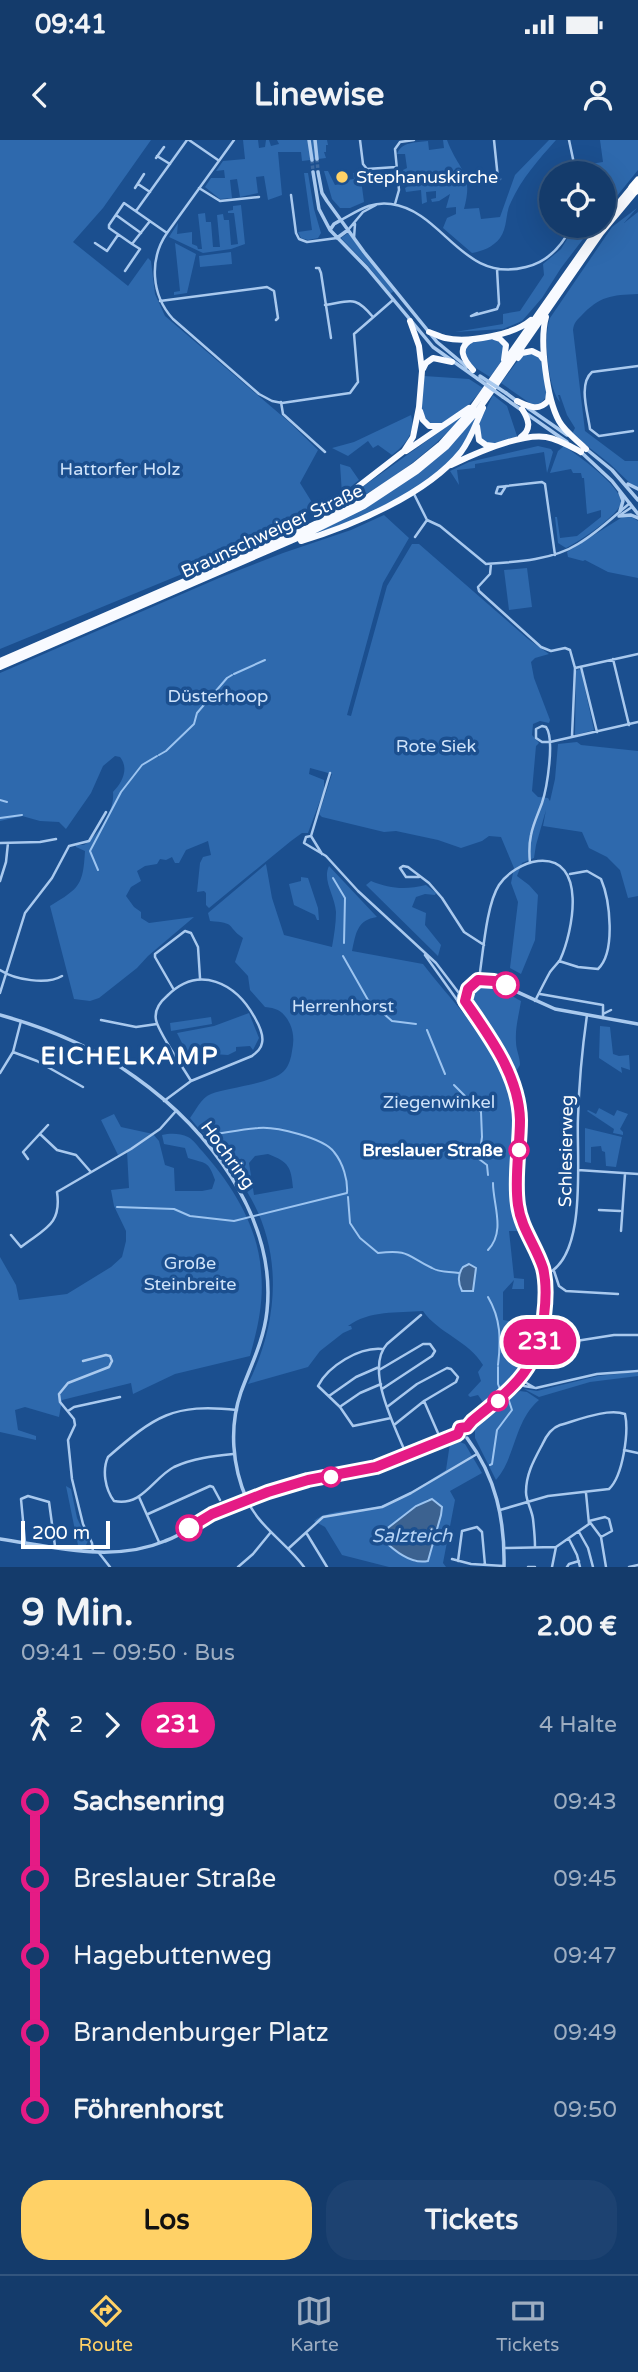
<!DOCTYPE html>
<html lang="de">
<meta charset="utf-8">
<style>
body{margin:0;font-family:"Varela Round",sans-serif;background:#1d4271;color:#f1f3f6;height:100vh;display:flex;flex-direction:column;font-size:26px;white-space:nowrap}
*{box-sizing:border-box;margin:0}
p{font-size:23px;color:#9dadc1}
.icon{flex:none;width:38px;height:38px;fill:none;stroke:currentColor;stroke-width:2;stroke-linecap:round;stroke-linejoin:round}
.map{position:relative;height:1427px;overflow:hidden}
.details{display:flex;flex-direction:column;background:#143b6b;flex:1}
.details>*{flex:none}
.badge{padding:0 14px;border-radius:23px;font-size:24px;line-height:46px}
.controls{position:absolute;left:539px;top:21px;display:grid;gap:14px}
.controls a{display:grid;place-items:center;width:77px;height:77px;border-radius:50%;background:#143b6b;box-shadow:0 7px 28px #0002,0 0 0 2px #33557e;font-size:35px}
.scale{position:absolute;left:21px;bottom:18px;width:89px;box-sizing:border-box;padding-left:7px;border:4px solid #fff;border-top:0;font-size:19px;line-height:24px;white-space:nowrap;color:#fff;-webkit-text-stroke:5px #1b4f8f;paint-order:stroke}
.map>.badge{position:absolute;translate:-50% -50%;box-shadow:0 0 0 4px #fff}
.legs{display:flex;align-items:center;gap:10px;height:77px;padding:0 21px;font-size:23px}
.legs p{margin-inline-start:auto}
.headline{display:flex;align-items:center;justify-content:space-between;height:119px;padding:0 21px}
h1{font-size:38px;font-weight:800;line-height:52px}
.primary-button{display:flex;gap:14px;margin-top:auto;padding:14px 21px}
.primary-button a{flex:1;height:80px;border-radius:28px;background:#ffd166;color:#111;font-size:28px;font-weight:800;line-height:80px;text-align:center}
.primary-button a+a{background:#1d4271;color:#f1f3f6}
ul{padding:0 21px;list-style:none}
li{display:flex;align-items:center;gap:24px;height:77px;font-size:26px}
li i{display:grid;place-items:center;width:10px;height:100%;margin:0 9px;background:currentColor}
li i::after{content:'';width:18px;height:18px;margin:-9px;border:5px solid;border-radius:50%;background:#143b6b}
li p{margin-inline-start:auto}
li:first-child i{background:linear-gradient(#0000 50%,currentColor 0)}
li:last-child i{background:linear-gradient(currentColor 50%,#0000 0)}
.status{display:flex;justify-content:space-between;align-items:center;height:49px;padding:0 35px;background:#143b6b;direction:ltr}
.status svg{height:19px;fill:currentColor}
header{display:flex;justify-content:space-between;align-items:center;height:91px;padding:0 21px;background:#143b6b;font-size:32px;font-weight:800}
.menu{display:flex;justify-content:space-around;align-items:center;height:98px;border-top:2px solid #33557e;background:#143b6b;font-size:19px;color:#9dadc1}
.menu a{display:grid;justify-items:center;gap:4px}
.menu .selected{color:#ffd166}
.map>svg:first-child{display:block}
.green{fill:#2e69ad;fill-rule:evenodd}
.water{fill:#3c6290;stroke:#9cc4f0;stroke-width:2}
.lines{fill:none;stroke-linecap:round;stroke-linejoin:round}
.stream{stroke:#9cc4f0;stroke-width:2}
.tertiary-tunnel{stroke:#3d69a0;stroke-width:3.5;stroke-dasharray:3.5 2;stroke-linecap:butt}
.minor{stroke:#a9c9ee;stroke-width:2.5}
.tertiary{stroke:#a9c9ee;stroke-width:3.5}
.trunk{stroke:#f8faff;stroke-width:6}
.motorway{stroke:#fff;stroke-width:7}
.tertiary-bridge{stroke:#a9c9ee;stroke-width:3.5}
.line-1-casing{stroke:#fff;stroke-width:16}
.line-1{stroke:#e51b85;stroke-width:10}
.poi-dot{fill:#ffd166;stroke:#1b4f8f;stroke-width:2.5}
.stop-1-dot{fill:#fff;stroke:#e51b85;stroke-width:3.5}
.labels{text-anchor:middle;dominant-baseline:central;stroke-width:7;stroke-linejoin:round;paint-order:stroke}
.poi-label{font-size:18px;fill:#fff;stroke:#1b4f8f;text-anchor:start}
.park-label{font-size:18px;fill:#cfe3fa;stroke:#1b4f8f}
.street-label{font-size:18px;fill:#fff;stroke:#1b4f8f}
.stop-label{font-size:18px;font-weight:bold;fill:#fff;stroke:#1b4f8f;text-anchor:end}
.water-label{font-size:19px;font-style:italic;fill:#b5d3f5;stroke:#1b4f8f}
.district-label{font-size:24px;font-weight:bold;letter-spacing:2px;fill:#fff;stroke:#1b4f8f}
</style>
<div class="status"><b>09:41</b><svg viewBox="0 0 49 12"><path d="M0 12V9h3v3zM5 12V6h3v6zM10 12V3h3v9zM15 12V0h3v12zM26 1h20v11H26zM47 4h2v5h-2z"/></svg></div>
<header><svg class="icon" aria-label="back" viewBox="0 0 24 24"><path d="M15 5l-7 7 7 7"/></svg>Linewise<svg class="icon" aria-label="person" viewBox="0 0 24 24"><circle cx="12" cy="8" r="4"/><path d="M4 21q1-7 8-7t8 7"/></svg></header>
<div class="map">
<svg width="638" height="1427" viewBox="0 0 638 1427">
<rect width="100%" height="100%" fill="#1b4f8f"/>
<path class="green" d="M0 0H151L103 68 73 102 128 146 148 118 151 121 155 154 165 176 288 281 318 310 300 343 313 364 305 377 297 383 221 418 0 509Z
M243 0H258L259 8 265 7 266 0H269L271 6 279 4 277 0H327L328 5H326V12H324L326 18 302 21 301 12H278L282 55 268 60 264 36 256 37 258 53 240 57 237 39 230 40 232 58 220 59 205 47 211 38H225L224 30 216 31 223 21 245 19Z
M443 0H447C459 32 474 32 464 69L479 68 481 79 500 77 515 35 549 0H556C539 19 522 38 511 62 505 73 508 87 500 98 493 107 483 111 472 113L443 88 447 78 456 74V67L446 68 450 54 439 61 432 62 431 59 436 58V51L426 52 427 62 422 64 421 50 406 52 405 48 414 43V37H404L403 30 407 28 405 14H397C402 1 415 3 428 1L429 10 444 8Z
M600 0H638V30L604 72V33H590V24L603 22Z
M324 31H328L335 45 347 43V40L354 39 353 33 360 32 364 62 350 68H340L332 59Z
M304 33H308L314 69 321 93 318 98 308 100 301 98 298 92 312 90Z
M241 65 245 104 231 109 203 113 169 97 178 83 177 94 192 92V104L197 106 198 109H202L198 74 205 73 206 82H211L213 107H220L217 75 223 74 224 80H229L231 105 238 104 234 73H228V71L233 70V66Z
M637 68 624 83 638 72V154C611 155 600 156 581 176 576 181 574 183 573 190L585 291 625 321H638V348L632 345 610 324 572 294 575 288 567 275 560 255H558L560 262C548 249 543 196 550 178L612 87Z
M575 86H593L561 128 542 158 522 181 503 189 455 192 503 184V174L520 171 544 135 543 124 561 109Z
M348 93 394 151 390 154 369 127 341 98Z
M175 103 196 114 187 153 174 155V152L180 151Z
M231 112 232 124 200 127 199 116Z
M494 198 504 206 503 219 490 237 468 223 466 219 465 207 468 203Z
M534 213 543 223 547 256 540 264H531L501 243 522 215Z
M424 236 469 239 483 248C470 265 455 280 434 286L426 281 421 269Z
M493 255 507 266 517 296C504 301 493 309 480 299L479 283Z
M466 273C425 318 385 345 331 374L365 345Z
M411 275C416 292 406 304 392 315L378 305 373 308 368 301 348 316 332 308 354 302Z
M477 275C473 283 471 292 467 300 440 345 361 381 313 394L340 381Z
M538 306 551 309 553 312 547 333 544 312 475 324V328L457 330 459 345 450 331 469 322Z
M564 306C576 314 623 347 621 363 619 375 577 403 566 408L558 403 555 377H557L560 398 577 396 601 377V370L587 374 584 338H582L581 333H573L571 329 550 333 558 311Z
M340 324 350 327 359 340 342 354Z
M384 375 409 398 383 443 347 575 351 576 387 446 412 404H419L528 499 549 514 535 518 531 522 534 538 550 580 549 583 540 581 533 584 532 595 539 603 536 606 532 651 538 657 548 658 550 661 555 639 558 604 577 602 581 605 638 611V756L628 758 620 730 607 717 589 708 582 692 543 686 546 670 536 705 534 718 522 723 517 736 529 745 538 755 535 800 521 834 510 828 518 762 511 743 514 728 501 697 489 696 482 701 461 708 438 700 396 691 384 692 322 677 319 674 332 634 310 628 309 634 324 640V650L308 693H302L291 701 209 768 206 765V753L204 751 197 752 200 723 203 717 211 715 208 701 186 710 179 723H175L172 717 166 720 160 719 157 724 145 726 137 731 141 741 131 747 126 756 134 767 141 772V778L149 783 194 777 148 816 137 828 99 858 90 861 74 859 50 766C80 748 83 745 85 711L76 707V705H84C99 694 115 671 113 652 123 642 129 628 120 617L115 616 103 626 91 653 66 689 59 682 40 681 22 676 0 681V533L219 438 283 413 351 390Z
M624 376H630L638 381V438L608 432 585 420 583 421 568 417 567 412Z
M527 428 532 467 509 470 504 430Z
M579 529 581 531 594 590 575 595 576 531Z
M266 724 272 758 284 795 332 807C334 795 336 784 336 772 335 756 322 740 329 726L377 777C357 780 356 793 352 811L423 824C454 865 509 917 515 968 520 1008 503 1052 520 1091H509L514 1138 524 1139V1149H512L514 1140 503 1152V1180L534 1185 537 1182 538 1170H540L538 1186 517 1184 515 1194 535 1199C527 1227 509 1248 485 1265L478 1255 470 1257 468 1255 481 1241 478 1232 483 1225C469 1201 438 1193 423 1171 397 1173 370 1170 348 1186H351L352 1189 343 1193 320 1211 308 1227 248 1244C279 1182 284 1110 246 1050 230 1024 209 1001 190 978 196 970 201 958 211 954 228 947 272 944 284 931 289 926 291 918 292 911 294 902 294 893 290 884 284 872 278 868 265 867L250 850 248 836 235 822 243 798C226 786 237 783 210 781L208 773ZM268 1014C289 1022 291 1027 293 1048L254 1055 249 1023 255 1016Z
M301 737 308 738 318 768 319 780H317L315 775 294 765 289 744 301 741Z
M371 741C390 749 406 750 426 745L436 753 435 755 425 754 416 757 412 767 426 773 425 785 441 805 438 816 366 745Z
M478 845C500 843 503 852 521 861 519 875 515 887 516 902 516 910 520 917 520 925L515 933C507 919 470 862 470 852Z
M249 873 259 898 253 910 250 906 236 907V911L228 915 213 914V919L207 923H192L177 893 214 886Z
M211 877 212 884 171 891 170 883Z
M600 886 610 887 613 914 619 916 629 915 630 930 621 927 622 933 599 918Z
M599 968 614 976 617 970 628 974 620 989 623 992V995L613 993 614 989 587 971 588 970 596 974Z
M114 974 121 987 153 994 159 1001 165 1025 174 1028 175 1051H202L212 1049 215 1040C208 1020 206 1024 188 1018L185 1008 164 1004 162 995C170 993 180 993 188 997 194 1000 198 1007 203 1012 232 1045 258 1086 261 1131 264 1161 258 1187 250 1216L175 1234 133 1254 131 1243 62 1260 59 1277 25 1267 15 1270 18 1290 36 1296V1300L0 1292V1117L16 1145 19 1160 67 1154 111 1127 122 1117 126 1101V1091L114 1066 111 1050 129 1048 127 1011 118 1015 101 980Z
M585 988 622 997 616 1027 606 1026 605 1012 602 1011 601 1006 591 1007V1023L585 1022Z
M626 1233H638V1236L590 1242 539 1257 524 1249 537 1251 598 1236Z
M520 1251 527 1252 539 1260C514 1281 516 1317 496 1340L475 1298V1289L483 1280Z
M455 1300 465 1304 482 1333 450 1351 455 1360 443 1423 446 1427H389L342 1415 325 1387 314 1381C329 1368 363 1372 383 1365 405 1357 426 1343 446 1330L450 1303ZM428 1359 442 1369 441 1375 431 1413 415 1422 381 1398 405 1374Z
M66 1346 71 1349 77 1378 88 1401 86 1405H78Z"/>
<path class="water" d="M469 1124 476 1128 473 1151H462C458 1143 457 1135 463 1127Z
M432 1359 442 1367 441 1375 428 1421C410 1425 393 1409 381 1398L380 1394 416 1366Z"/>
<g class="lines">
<path class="stream" d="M234 534 265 520
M159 615 166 611 194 584 197 573 227 538 232 535
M0 660 7 662
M0 678 22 675
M98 730 90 711 121 652 142 625 157 616
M333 738 345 758 344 803
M343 816 368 860 392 881 416 884
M427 890 445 934
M454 945 481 972 482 997 479 1019 487 1025 488 1035
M348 1057 350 1083 360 1098 378 1113C409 1109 407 1116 432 1128 440 1133 450 1131 459 1133
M117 1067 174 1069 190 1076 234 1081 347 1053C348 1040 343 1023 334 1012 324 998 275 986 258 988 242 989 225 993 209 995
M488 1110C506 1091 493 1065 493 1043
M488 1157C501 1179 501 1200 498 1225
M498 1227V1244L501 1252
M490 1325 492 1324 497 1290 512 1270 509 1261"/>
<path class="tertiary-tunnel" d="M317 19 318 32
M312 20 313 32"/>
<path class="minor" d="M189 0 218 20
M234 0 167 93C149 119 151 155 173 179L259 254 272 261 282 263 350 253 358 242 354 194 393 160
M360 0 363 24 367 29 396 27
M494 0 498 39H500
M569 0 576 33
M157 16 170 24
M156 18 164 7
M138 44 150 52
M135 48 144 34
M199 48 220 61 259 57
M291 55 296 93 299 99 307 102 337 98
M395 64 399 50 395 9 400 2 414 0
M136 71 187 0
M116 75 141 93
M341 80C358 71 371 61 391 64 444 71 462 144 526 127 548 122 562 106 572 86
M150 81 132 104 109 88V85L124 63 167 93
M348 90 363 72 376 65
M354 98 355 84
M95 103 107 111 118 95
M316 128H319L321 133 331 198
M125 131 140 109 132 104
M160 161 267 147 274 151 278 178 276 180
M325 165C351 161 355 155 373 177
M477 173 471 176 497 169 499 164 497 129
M281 262 283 274 325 312
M633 291 599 296 590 289C588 273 578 244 592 232L638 226
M506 346 501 354 496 353 498 347 542 342 545 344 555 415
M414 354 427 380 440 386 486 424C516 422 553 420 578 404 597 393 613 377 630 363
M620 375 632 367
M415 397 427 380
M491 424 490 434 478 447 479 451 541 507 551 511 565 508 570 510 575 528 572 596
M613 519 629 585
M581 527 597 592
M575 528 638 514
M311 696 306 697 304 703 326 716 358 751 436 823 465 861
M311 696 330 633
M311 696 322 714
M0 703 40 702 56 699
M530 723C529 713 529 704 531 695 533 684 538 674 542 663 547 648 555 599 546 587L542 586 536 589V598L542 602H550L638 582
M419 737H406L400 728 403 726 408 727 429 743 442 758 464 792 484 805
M0 741 6 722 8 703
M425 815 457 860
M559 821 578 827 598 829C616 812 610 760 601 739L587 731 570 734
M0 830C15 840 47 845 62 836
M479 839C483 815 486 765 499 745 507 733 523 723 538 721 588 716 573 792 560 820 557 824 553 828 550 832 545 841 540 851 535 861
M174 850 155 817V814L185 791 191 793 198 807 200 838
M0 853 25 773 52 738 69 706 89 701 106 672
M540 854 603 865V878
M603 874 611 870
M101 880 136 887 157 884
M13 912 37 921 83 947
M0 933 13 912 21 881
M164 961 191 941C183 927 159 894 156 880 154 870 160 862 167 856 199 824 236 843 255 878 259 885 264 895 262 903 261 909 257 912 252 916L191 941
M40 994 57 1010 76 1015 90 1031
M28 1019 23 1012 48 985
M578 1030 638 1034
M599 1070 620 1071
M621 1091 625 1034
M11 1095 21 1107C44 1089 62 1085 57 1052L131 1009 160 989 176 971
M554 1131 559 1146 566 1151 618 1154
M544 1135C589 1120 576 1015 578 978 579 944 582 910 587 875
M541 1199 576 1201 614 1195H638
M382 1209C359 1207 328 1226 318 1246L340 1267 353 1286 391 1278
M83 1221 106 1215 110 1216 112 1221 109 1227 68 1243 59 1254 60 1262 74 1279 75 1285 68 1300 72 1339 83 1384 92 1403 93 1412
M379 1230 423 1204H430L435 1211 432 1216 382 1249
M519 1240 524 1246 536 1248 597 1234 638 1231
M523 1241 535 1248
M329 1256 356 1237 379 1227
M424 1261 441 1300
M341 1266 360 1253 381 1244
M387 1267 417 1244 447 1228 451 1229 458 1237 456 1242 424 1261 394 1285
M68 1271 74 1267 120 1257
M624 1310 638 1313
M234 1314C214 1316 193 1318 174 1327 153 1338 142 1367 114 1361 105 1349 102 1330 108 1317 155 1276 173 1263 237 1270
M407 1316C396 1289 364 1229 387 1204L421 1175
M139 1357 159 1402
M247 1360C260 1388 287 1403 304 1427
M500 1370 548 1356 609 1349C623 1336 629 1292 625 1274 607 1268 578 1280 560 1285 551 1288 546 1296 542 1305 534 1320 526 1334 526 1352 526 1361 532 1370 533 1379 534 1388 535 1398 535 1407
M148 1374 210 1346 213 1347 220 1360
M579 1392 588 1408 593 1427
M307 1394 327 1427
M601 1397 612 1391 609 1379 605 1377 589 1381 601 1397 606 1427
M569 1399 577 1415 580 1427
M25 1402 21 1359 28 1356 49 1362 55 1406
M289 1408 323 1377 382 1367 411 1353 477 1314
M504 1408 556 1407
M99 1413 110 1427
M452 1419 471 1424 504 1426
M458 1421 462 1391 477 1387 482 1392 485 1425
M238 1427 253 1414 271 1392
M528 1427H535
M552 1427 556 1407 589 1384 586 1353
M567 1427 569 1424 579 1421
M629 1427 638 1425"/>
<path class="tertiary" d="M309 0 312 20
M315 0 317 19
M313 32 319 69 330 90 367 128 433 207 478 239
M318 32 322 53 327 61 364 112 437 202 467 227
M330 90 334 84 341 80
M337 98 348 90
M506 253 518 262
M503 257 567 302
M528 268 567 295
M585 308 612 330 638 360
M582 313 612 341 638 374
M628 344 638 349
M620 371 623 361 620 353
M619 376 631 375 638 378
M0 875C47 888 95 908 135 937 207 988 277 1077 267 1171 264 1200 251 1225 241 1252 229 1287 232 1326 247 1360
M502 925 458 861C459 843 478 838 493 841L555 869 638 884
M467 1298C496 1337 505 1380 504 1427
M218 1370 237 1359 303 1340
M212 1374 280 1348 308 1340 359 1331 393 1322 458 1294 460 1288 467 1287 472 1281C511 1249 539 1230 544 1176 546 1160 547 1144 543 1128 537 1106 521 1088 518 1065 514 1037 520 1008 520 980 519 935 489 896 465 861L468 849 478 840
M0 1399C54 1407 113 1423 165 1401 182 1395 197 1384 212 1374"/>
<path class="trunk" d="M604 81 632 47
M546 177C539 201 547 259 559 281 565 292 577 300 586 309
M429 192C435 194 440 197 445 198 468 203 514 195 531 180
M494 197 500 199 506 205 504 220
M518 218 522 213 532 211 540 215 543 219
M423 229 426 223 433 218 452 222
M473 230C463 219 456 207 473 199
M517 261C528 266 538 272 548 261L549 253
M420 271 423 280 429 286H442
M477 286 479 300 486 305 494 306
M521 297C532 289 529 280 522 269
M406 311 469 268
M451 325C474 314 520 293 546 297 558 299 570 306 581 312
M324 377 360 345 404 311 413 297 419 267 422 231 419 206 410 181
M301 401C352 386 427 354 461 312 471 299 476 283 483 268
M0 521 307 388 362 361 414 326 441 304 468 274 600 86
M0 527 309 393 364 366 417 331 446 307 479 269 601 93 636 51"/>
<path class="motorway" d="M632 47 638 40
M636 51 638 49"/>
<path class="tertiary-bridge" d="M480 236 506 253
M478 239 503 257"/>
</g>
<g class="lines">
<defs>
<path id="line-1" d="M189 1388 212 1374 268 1352 308 1340 376 1327 458 1294 460 1288 467 1287 472 1281C511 1249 539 1230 544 1176 546 1160 547 1144 543 1128 536 1106 521 1088 518 1065 514 1037 520 1008 520 980 519 935 489 896 465 861L468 849 478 840 494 841 506 845"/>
</defs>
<use href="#line-1" class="line-1-casing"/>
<use href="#line-1" class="line-1"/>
</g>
<circle class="poi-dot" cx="342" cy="37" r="7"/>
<g class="stop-1-dot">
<circle cx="506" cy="845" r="12"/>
<circle cx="519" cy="1010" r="9"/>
<circle cx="498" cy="1261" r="9"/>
<circle cx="331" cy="1337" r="9"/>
<circle cx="189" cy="1388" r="12"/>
</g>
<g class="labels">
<g class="poi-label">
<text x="356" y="37">Stephanuskirche</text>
</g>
<g class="park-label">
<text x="120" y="329">Hattorfer Holz</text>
<text x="218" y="556">Düsterhoop</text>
<text x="436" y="606">Rote Siek</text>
<text x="343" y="866">Herrenhorst</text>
<text x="439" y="962">Ziegenwinkel</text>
<text x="190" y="1123">Große<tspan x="190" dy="21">Steinbreite</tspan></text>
</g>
<g class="street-label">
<text transform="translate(272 391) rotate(-25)">Braunschweiger Straße</text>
<text transform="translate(566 1011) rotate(-89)">Schlesierweg</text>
<text transform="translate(228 1015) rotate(54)">Hochring</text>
</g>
<g class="stop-label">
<text x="503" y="1010">Breslauer Straße</text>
</g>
<g class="water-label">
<text x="412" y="1396">Salzteich</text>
</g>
<g class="district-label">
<text x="130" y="916">EICHELKAMP</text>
</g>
</g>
</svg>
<div class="controls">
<a><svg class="icon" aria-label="locate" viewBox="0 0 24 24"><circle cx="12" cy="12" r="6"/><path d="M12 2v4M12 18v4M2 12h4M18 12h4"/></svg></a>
</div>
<div class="scale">200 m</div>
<b class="badge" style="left:540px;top:1202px;background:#e51b85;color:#fff">231</b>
</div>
<section class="details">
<div class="headline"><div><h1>9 Min.</h1><p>09:41 – 09:50 · Bus</p></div><b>2.00 €</b></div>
<div class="legs"><svg class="icon" aria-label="walk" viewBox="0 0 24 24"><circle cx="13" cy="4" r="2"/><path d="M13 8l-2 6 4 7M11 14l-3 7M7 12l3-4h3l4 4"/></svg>2<svg class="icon" aria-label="forward" viewBox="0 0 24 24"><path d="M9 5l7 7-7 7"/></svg><b class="badge" style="background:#e51b85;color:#fff">231</b><p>4 Halte</p></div>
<ul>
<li><i style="color:#e51b85"></i><b>Sachsenring</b><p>09:43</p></li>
<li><i style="color:#e51b85"></i><span>Breslauer Straße</span><p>09:45</p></li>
<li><i style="color:#e51b85"></i><span>Hagebuttenweg</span><p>09:47</p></li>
<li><i style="color:#e51b85"></i><span>Brandenburger Platz</span><p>09:49</p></li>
<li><i style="color:#e51b85"></i><b>Föhrenhorst</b><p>09:50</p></li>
</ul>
<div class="primary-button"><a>Los</a><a>Tickets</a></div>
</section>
<nav class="menu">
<a class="selected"><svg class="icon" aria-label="directions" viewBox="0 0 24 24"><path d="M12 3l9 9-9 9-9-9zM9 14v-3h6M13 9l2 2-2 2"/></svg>Route</a>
<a><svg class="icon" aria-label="map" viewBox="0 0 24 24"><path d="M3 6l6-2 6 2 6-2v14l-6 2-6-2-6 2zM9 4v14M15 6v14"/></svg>Karte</a>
<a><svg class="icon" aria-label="tickets" viewBox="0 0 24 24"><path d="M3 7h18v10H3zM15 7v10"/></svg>Tickets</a>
</nav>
